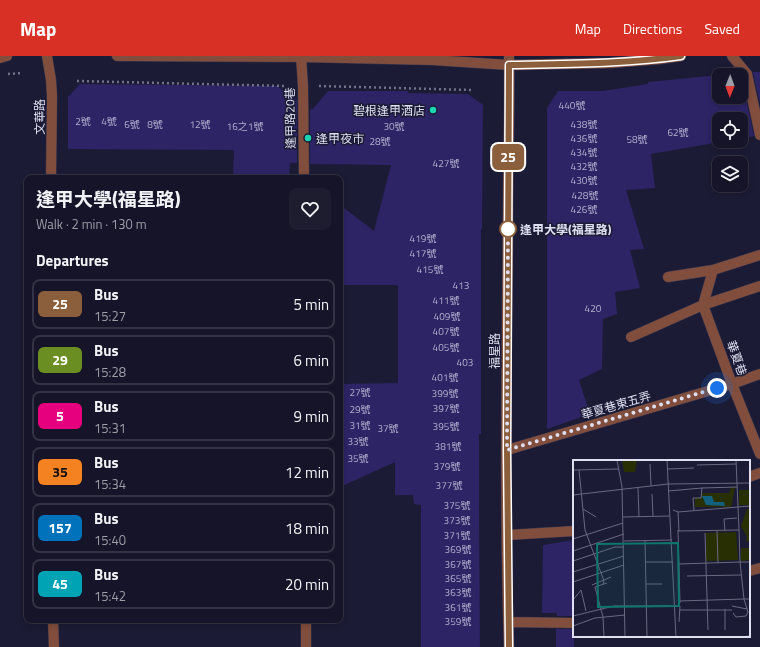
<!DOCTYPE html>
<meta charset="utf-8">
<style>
body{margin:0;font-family:"Titillium Web","Noto Sans TC",sans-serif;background:#1e1d30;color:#f1f3f6;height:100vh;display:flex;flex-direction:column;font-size:15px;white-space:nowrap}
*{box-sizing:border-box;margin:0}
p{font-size:13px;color:#9d9ea8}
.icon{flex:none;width:22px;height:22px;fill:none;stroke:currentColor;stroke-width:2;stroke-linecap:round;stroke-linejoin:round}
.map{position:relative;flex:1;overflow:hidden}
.drawer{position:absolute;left:24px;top:119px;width:319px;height:448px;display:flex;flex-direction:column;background:#151428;border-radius:8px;box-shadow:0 2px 6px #0003,0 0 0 1px #343345}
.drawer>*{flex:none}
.badge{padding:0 8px;border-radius:6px;font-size:14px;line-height:26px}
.needle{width:26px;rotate:181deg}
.fabs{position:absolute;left:712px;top:12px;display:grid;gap:8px}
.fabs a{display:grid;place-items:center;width:36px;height:36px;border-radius:8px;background:#151428;box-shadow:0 2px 6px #0003,0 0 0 1px #343345;font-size:20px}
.you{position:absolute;width:20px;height:20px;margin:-10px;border:3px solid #fff;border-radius:50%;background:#1a73e8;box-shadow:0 0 0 6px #1a73e833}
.map>.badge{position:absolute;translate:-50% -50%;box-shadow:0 0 0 2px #fff}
h2{padding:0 12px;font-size:15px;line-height:36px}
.round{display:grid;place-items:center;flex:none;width:42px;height:42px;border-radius:8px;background:#1e1d30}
.headline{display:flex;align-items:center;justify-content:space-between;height:68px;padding:0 12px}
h1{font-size:19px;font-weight:700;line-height:30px}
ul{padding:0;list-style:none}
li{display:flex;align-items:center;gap:12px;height:50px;margin:0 8px 6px;padding:0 4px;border:2px solid #343345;border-radius:8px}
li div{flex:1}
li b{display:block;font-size:15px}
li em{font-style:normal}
li .badge{min-width:44px;font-weight:700;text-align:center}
header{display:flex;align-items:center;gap:24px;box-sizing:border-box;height:56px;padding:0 20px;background:#d93025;color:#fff}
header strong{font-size:19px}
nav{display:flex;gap:22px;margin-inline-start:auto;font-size:14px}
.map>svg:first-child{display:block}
.building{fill:#2c2465}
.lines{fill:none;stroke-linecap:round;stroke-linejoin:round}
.minor-casing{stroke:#37364f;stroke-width:11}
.path{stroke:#727288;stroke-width:2.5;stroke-dasharray:2 3;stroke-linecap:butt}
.minor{stroke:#814d3c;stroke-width:10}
.line-casing{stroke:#fff;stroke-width:9}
.line{stroke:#8b5e3c;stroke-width:6}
.walk{stroke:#dedff1;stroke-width:4;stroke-dasharray:0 7.2}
.poi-dot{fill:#1ad5b2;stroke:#1c1b35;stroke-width:1.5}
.stop-dot{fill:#fff;stroke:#8b5e3c;stroke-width:2}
.labels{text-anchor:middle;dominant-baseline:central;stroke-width:3;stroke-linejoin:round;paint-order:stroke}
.number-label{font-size:10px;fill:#b2b0ce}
.poi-label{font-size:12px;fill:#dedff1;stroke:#1c1b35;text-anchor:end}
.street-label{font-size:12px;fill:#dedff1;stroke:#1c1b35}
.stop-label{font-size:12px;font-weight:bold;fill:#dedff1;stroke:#1c1b35;text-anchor:start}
.inset-road{fill:none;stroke:#6a6980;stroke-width:1}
.view{fill:#0f766e;fill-opacity:0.15;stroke:#0f766e;stroke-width:2}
.inset-edge{fill:none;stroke:#dedff1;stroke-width:2}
</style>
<header>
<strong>Map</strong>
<nav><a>Map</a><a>Directions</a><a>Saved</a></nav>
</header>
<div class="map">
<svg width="760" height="591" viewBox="0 0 760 591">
<rect width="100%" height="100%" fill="#1c1b35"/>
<path class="building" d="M753 16H760V48L753 17Z
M719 19V41H741V21L754 80 741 83V63H719V85H726L651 98 655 132 626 134 644 193 630 194 640 232 615 236 617 258 603 263 602 313 579 324 590 358 547 373V52L558 35H603L648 28V26Z
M80 28 277 30 297 44V107H290L289 122H233L234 94 68 93V41Z
M328 35H408V37L468 38 483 49 482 173H481V378H479V451L480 591H421V449L414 448 413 439H395V406L340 431V328L398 327V229H340V149L374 175 391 109 310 108V53L312 54Z
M574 484V560H557V557H542L543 489Z
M556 573H574V591H556Z"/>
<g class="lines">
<defs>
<path id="minor" d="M47 0 51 24 52 40 51 122
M117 0 301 1 432 4 509 9 611 7 660 3 681 0
M301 0 303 30 304 122
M509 0C510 51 508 103 508 154 507 299 504 445 509 591
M732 0 747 18 760 79
M0 2 7 0
M713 214 703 249 732 328 760 398
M668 221 713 214 760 199
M631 281 703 249 760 230
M507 394 732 328 760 318
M749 421 760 417
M507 479 574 475
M749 515 760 512
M53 564 54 591
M306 564V591
M508 566 574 567"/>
</defs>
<use href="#minor" class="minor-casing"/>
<path class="path" d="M8 18 23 17
M77 25 286 30
M319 30 472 34"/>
<use href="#minor" class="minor"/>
</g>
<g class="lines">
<defs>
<path id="line" d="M509 591 507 394 509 9C566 8 624 8 681 0"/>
</defs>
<use href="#line" class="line-casing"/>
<use href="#line" class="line"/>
<path class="walk" d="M508 173 507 394 717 332"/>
</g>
<g class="poi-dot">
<circle cx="433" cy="54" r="4"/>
<circle cx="308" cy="82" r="4"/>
</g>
<circle class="stop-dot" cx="508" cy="173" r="8"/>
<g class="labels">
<g class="number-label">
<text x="572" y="49">440號</text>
<text x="83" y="65">2號</text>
<text x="109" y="65">4號</text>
<text x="132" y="68">6號</text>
<text x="155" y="68">8號</text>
<text x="200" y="68">12號</text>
<text x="584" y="68">438號</text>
<text x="245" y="70">16之1號</text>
<text x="394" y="70">30號</text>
<text x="678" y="76">62號</text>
<text x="584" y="82">436號</text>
<text x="637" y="83">58號</text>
<text x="380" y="85">28號</text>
<text x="584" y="96">434號</text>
<text x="446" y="107">427號</text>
<text x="584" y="110">432號</text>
<text x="584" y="124">430號</text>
<text x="585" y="139">428號</text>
<text x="584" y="153">426號</text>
<text x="423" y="182">419號</text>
<text x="423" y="197">417號</text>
<text x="430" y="213">415號</text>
<text x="461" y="229">413</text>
<text x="446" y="244">411號</text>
<text x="593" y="252">420</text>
<text x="447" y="260">409號</text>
<text x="446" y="275">407號</text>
<text x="446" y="291">405號</text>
<text x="465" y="306">403</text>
<text x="445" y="321">401號</text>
<text x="360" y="336">27號</text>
<text x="445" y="337">399號</text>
<text x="446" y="352">397號</text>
<text x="360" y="353">29號</text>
<text x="360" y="369">31號</text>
<text x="446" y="370">395號</text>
<text x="388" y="372">37號</text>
<text x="358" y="385">33號</text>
<text x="448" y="390">381號</text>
<text x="358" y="402">35號</text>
<text x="447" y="410">379號</text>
<text x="449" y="429">377號</text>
<text x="457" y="449">375號</text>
<text x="457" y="464">373號</text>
<text x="457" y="479">371號</text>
<text x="458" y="493">369號</text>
<text x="458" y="508">367號</text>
<text x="458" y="522">365號</text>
<text x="458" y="536">363號</text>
<text x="458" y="551">361號</text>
<text x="458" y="565">359號</text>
</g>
<g class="poi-label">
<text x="425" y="54">碧根逢甲酒店</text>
<text x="316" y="82" text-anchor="start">逢甲夜市</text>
</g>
<g class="street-label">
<text transform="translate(39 61) rotate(-90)">文華路</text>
<text transform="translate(290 62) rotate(-91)">逢甲路20巷</text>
<text transform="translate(494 295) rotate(-90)">福星路</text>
<text transform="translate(737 302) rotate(70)">華夏巷</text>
<text transform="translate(616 349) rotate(-16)">華夏巷東五弄</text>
</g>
<g class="stop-label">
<text x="520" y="173">逢甲大學(福星路)</text>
</g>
</g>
<g transform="translate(573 404)">
<rect width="177" height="177" fill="#1c1b35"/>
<path d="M49 0H64L62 12H51ZM162 27 158 47H122V38H128V33H156L158 28ZM166 30H177V45H166ZM174 49H177V81H173L174 77 168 66ZM163 72 165 100 133 101V73ZM168 88H177V100L168 101Z" fill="#283003"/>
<path d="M129 36H139L141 42H151L152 46 133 45Z" fill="#125f7f"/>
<path class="inset-road" d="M44 0 49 27 52 177M94 0 103 177M163 0 166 70M77 4 78 26M124 5 163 4M94 9 121 8M0 10 46 9M6 10 12 70 31 121 30 124M65 28 66 57M129 28 164 27M95 31 129 28 128 38H120L121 50M79 34 80 56M0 35 95 24 177 23M10 49 23 57M100 50 105 52 177 46M105 52 106 71M50 57 97 56M105 70 107 143M105 71 166 70 167 102H177M144 71 145 103M152 71 151 59 164 58M132 73 135 170M0 79 50 63M51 81 99 80M72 81 74 177M0 91 51 74M0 101 42 87H51M73 102H100M106 104 167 102 171 139 106 141M0 112 51 96M114 116 168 115M0 122 51 105M73 124H89M19 125 38 117M0 140 8 130 13 151M159 146 174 149M107 150H159M160 153 163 157 173 156 175 152 171 139H177M0 156 41 146H107L106 162M0 166 22 158 52 155M152 170V149M31 177 30 157 22 127 34 123M163 177 177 176"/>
<path class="view" d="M105 83 106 146 25 147 24 84Z"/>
<rect width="177" height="177" class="inset-edge"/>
</g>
</svg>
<div class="fabs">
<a><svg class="needle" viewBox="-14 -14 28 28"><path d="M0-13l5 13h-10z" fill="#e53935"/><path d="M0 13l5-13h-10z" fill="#9d9ea8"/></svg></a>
<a><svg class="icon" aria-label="locate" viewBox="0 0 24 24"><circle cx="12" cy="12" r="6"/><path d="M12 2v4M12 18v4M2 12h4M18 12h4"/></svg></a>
<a><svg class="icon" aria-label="layers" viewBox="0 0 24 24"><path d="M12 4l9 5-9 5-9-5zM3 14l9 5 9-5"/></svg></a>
</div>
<div class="you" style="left:717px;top:332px"></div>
<b class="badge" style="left:508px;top:101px;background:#8b5e3c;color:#fff">25</b>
<section class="drawer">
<div class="headline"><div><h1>逢甲大學(福星路)</h1><p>Walk · 2 min · 130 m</p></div><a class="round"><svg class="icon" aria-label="heart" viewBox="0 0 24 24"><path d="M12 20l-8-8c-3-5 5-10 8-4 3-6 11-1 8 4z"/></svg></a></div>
<h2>Departures</h2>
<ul>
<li><span class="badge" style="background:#8b5e3c;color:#fff">25</span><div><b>Bus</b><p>15:27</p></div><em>5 min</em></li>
<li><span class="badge" style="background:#6b8e23;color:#fff">29</span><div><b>Bus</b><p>15:28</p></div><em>6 min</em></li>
<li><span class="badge" style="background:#e6007e;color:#fff">5</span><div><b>Bus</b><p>15:31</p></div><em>9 min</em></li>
<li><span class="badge" style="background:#f58220;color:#111">35</span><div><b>Bus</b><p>15:34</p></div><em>12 min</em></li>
<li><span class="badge" style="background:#0072bc;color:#fff">157</span><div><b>Bus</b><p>15:40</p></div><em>18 min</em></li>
<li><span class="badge" style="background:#00a3b4;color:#fff">45</span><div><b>Bus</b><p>15:42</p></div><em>20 min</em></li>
</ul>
</section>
</div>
